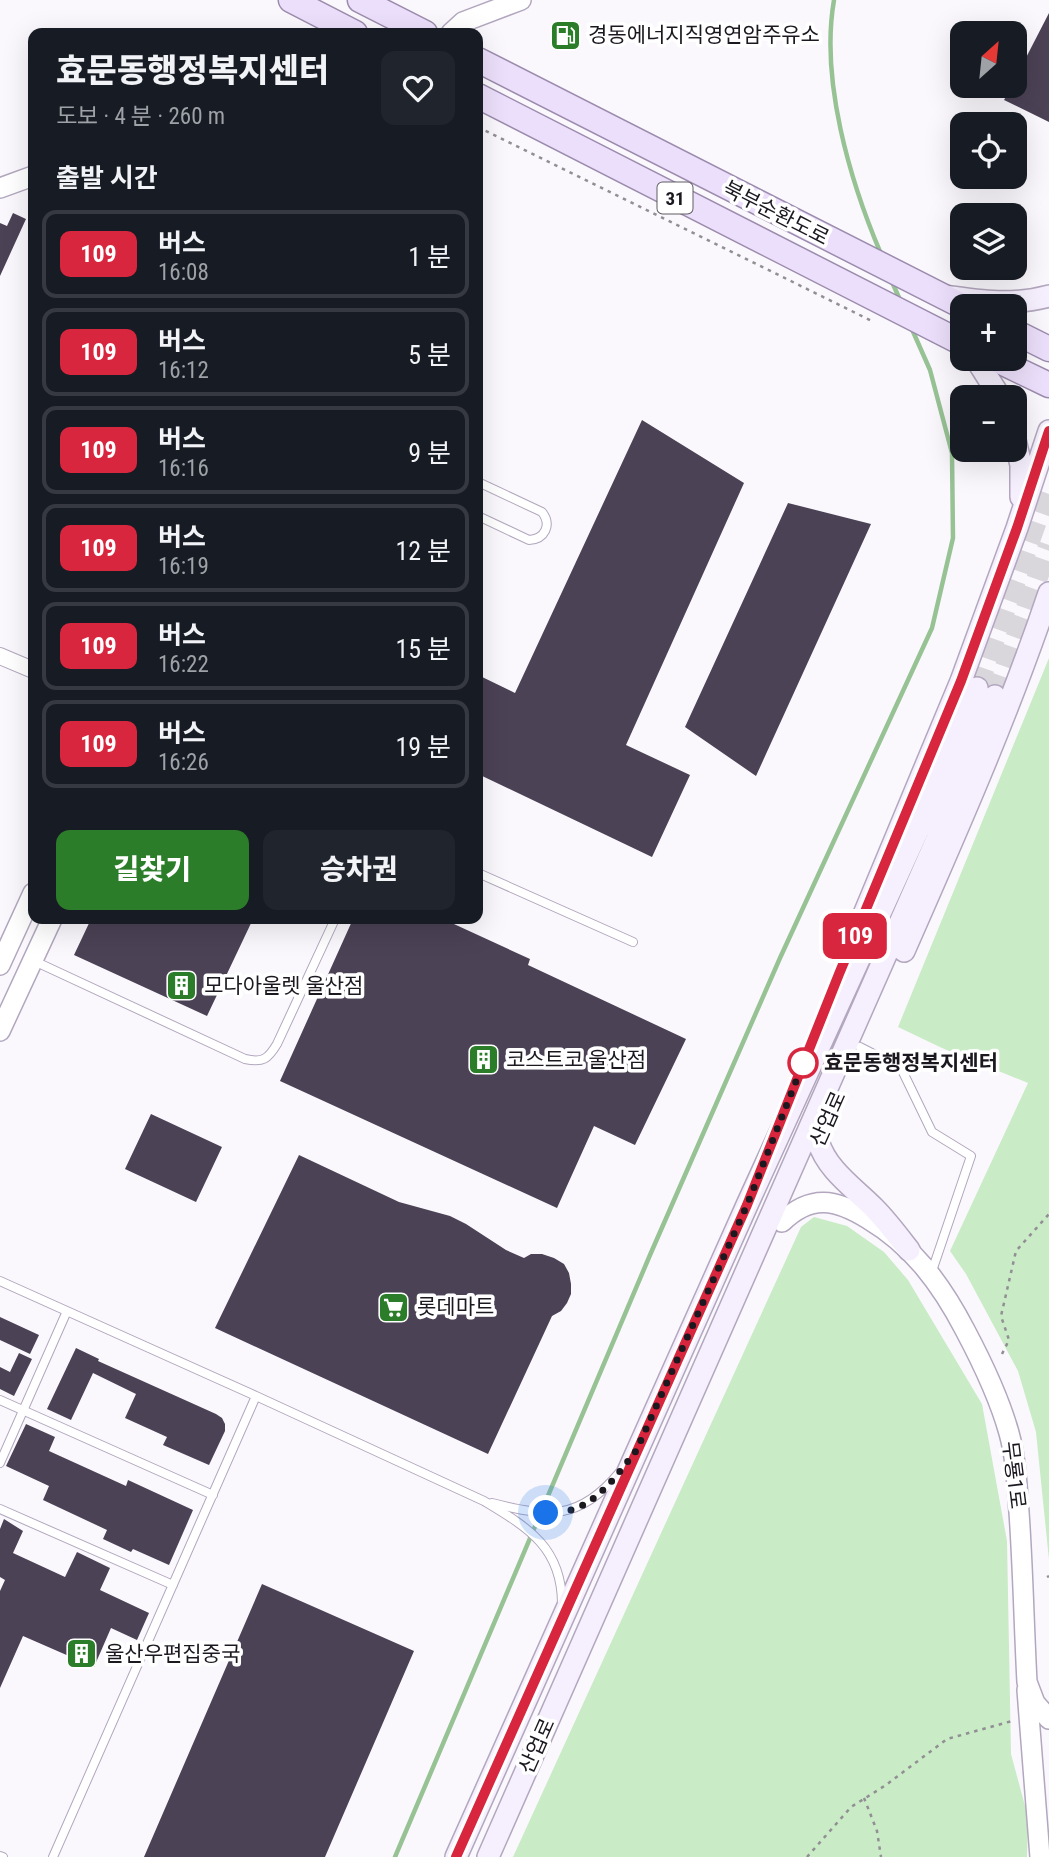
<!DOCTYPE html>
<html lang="ko">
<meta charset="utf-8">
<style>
body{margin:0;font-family:"Roboto Condensed","Noto Sans KR",sans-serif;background:#20242c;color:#f1f3f6;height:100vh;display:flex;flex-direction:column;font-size:26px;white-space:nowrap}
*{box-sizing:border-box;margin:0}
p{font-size:23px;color:#9ea1a6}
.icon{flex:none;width:38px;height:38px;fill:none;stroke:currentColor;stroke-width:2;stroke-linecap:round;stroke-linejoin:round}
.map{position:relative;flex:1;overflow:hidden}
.panel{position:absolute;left:28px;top:28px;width:455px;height:896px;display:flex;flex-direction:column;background:#171b24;border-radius:14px;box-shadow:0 7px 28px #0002}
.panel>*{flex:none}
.badge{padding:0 14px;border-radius:10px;font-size:24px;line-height:46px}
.needle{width:46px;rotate:27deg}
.buttons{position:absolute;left:950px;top:21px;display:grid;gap:14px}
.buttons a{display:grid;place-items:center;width:77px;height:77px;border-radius:14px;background:#171b24;box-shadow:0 7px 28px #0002;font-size:35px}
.you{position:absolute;width:35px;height:35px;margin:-18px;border:5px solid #fff;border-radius:50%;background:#1a73e8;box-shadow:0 0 0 10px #1a73e833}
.map>.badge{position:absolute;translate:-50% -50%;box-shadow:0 0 0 4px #fff}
h2{padding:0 28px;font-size:26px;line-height:63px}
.round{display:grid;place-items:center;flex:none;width:74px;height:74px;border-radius:14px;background:#20242c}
.summary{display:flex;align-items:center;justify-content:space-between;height:119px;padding:0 28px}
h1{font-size:33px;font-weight:800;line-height:52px}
.button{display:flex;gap:14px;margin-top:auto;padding:14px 28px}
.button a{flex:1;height:80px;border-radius:14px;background:#2b7d29;color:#fff;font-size:28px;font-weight:800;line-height:80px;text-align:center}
.button a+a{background:#20242c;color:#f1f3f6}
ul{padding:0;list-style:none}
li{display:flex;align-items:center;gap:21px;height:88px;margin:0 14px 10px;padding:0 14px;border:4px solid #363941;border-radius:14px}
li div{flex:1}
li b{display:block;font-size:26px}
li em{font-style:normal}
li .badge{min-width:77px;font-weight:700;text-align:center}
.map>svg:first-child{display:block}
.green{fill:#c9ebc6}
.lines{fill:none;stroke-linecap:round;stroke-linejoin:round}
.stream{stroke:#97c294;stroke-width:4.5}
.building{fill:#4b4255}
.secondary-tunnel{stroke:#d9d6dc;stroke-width:21;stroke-dasharray:21 10;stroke-linecap:butt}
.service-casing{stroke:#b2a7be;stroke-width:10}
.minor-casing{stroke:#b2a7be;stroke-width:18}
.tertiary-casing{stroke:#b2a7be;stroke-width:22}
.secondary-casing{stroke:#b2a7be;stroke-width:24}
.primary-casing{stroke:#9b8bad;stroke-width:27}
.path{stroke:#918e94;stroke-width:2.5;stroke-dasharray:3.5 5;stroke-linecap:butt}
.service{stroke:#fff;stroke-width:8}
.minor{stroke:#fff;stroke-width:16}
.tertiary{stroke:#fff;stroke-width:19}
.secondary{stroke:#f6effd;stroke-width:21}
.primary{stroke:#ecdffb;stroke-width:24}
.line-casing{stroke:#fff;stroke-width:16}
.line{stroke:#d7263d;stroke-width:10}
.walk{stroke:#1c1820;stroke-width:7;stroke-dasharray:0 12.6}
.stop-dot{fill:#fff;stroke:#d7263d;stroke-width:3.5}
.labels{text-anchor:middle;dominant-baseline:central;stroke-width:7;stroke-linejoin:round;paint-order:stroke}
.shield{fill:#fff;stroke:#605d63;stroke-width:2}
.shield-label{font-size:19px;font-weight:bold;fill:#1c1820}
.poi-label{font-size:21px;fill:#1c1820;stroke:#fff;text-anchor:start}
.street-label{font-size:21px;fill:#1c1820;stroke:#fff}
.stop-label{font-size:21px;font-weight:bold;fill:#1c1820;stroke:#fff;text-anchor:start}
</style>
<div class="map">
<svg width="1049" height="1857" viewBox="0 0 1049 1857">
<rect width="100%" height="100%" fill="#faf8fd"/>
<path class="green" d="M1049 658V1560L1036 1432 1018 1371 966 1274 950 1251 1028 1083 942 1048 898 1027Z
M814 1217 847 1226 884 1252 908 1280 982 1404 1007 1541 1011 1754 1028 1817 1027 1857H513L801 1227Z"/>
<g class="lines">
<path class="stream" d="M834 0C820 80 850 181 881 254
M892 282 901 302
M395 1857 650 1255 780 958 932 628 953 538 952 453 930 370 911 327"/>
</g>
<path class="building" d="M1049 13V122L1004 100 1012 86H1015V79Z
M13 213 26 219 0 276V223L7 226Z
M642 420 744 483 626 745 690 775 652 857 478 774V675L515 693Z
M788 503 871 524 756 776 685 727Z
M91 919H253L207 1016 74 955Z
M353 919H443L530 959 528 965 686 1039 635 1145 594 1126 557 1208 280 1081Z
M151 1114 222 1147 196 1202 125 1169Z
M299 1155 399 1202 450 1216 466 1224 506 1250 524 1258 531 1254H542L554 1258 564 1264 569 1273 571 1284V1294L567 1303 561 1311 552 1316 488 1454 215 1328Z
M0 1317 39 1335 30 1354 0 1340Z
M76 1348 99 1359 98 1361 216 1414 222 1418 225 1424V1431L209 1465 163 1445 167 1437 125 1418 136 1394 93 1373 71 1420 47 1409Z
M19 1353 32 1359 14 1396 0 1389V1367L10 1372Z
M26 1424 55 1437 49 1451 126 1486 128 1480 193 1510 169 1565 133 1549 131 1552 103 1539 107 1530 43 1500 49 1486 6 1466Z
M4 1519 23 1531 13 1553 65 1577 77 1552 110 1568 100 1590 149 1613 137 1640 111 1628 94 1667 23 1636 0 1688V1591L5 1580 0 1577V1529Z
M262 1584 414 1651 325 1857H144Z"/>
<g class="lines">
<path class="secondary-tunnel" d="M977 688 1049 486
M995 696 1049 545"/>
<defs>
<path id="service" d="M478 482 542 512C552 525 545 539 529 540L478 516
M478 873 633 942
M32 960 245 1059C263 1063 268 1059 277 1044L335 919
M860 1047 901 1068 932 1132 971 1156 931 1274
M0 1281 256 1396 484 1501C527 1527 562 1547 562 1604
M0 1400 213 1495
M0 1463 67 1311
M492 1503C548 1517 579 1521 619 1473
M0 1509 173 1585
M0 1856 3 1857
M53 1857 256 1396"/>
<path id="minor" d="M0 656 33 670"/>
<path id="tertiary" d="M451 33 463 22 521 0
M0 188 33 176
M0 965 33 893
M0 1031 52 919
M782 1222C811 1194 836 1199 868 1219 913 1246 941 1284 965 1330 982 1362 999 1397 1009 1433 1016 1458 1017 1486 1019 1512 1023 1569 1024 1626 1027 1682L1035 1703 1049 1719
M1027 1690 1040 1857"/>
<path id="secondary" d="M944 296C980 301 1013 306 1049 296
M976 359 1000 397
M1015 440 1021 465V497
M862 919 961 681 1017 528 1049 431
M904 951C956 833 1008 715 1049 593
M818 1141C827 1170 853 1187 874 1208 887 1221 898 1236 909 1250
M456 1857 747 1205 918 830 977 688
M488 1857 937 839 995 696"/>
<path id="primary" d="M291 0 355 33
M360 0 425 33
M478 60 962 306
M478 96 962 343
M1015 332 1049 349
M995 359 1049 385"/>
</defs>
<use href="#service" class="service-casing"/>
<use href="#minor" class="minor-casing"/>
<use href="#tertiary" class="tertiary-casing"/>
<use href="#secondary" class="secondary-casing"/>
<use href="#primary" class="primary-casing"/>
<path class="path" d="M478 127 874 322
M1015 415 1029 418
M1002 1354 1009 1340 1001 1316 1016 1251 1049 1214
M1047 1577 1049 1576
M864 1798 877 1831 881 1857
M807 1857 851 1807 886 1785 947 1739 1012 1721"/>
<use href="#service" class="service"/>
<use href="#minor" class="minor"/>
<use href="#tertiary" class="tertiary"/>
<use href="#secondary" class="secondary"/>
<use href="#primary" class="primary"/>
</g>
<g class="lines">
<defs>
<path id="line" d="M456 1857 747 1205 839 974 961 681 1017 528 1049 431"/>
</defs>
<use href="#line" class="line-casing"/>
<use href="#line" class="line"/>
<path class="walk" d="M546 1513C557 1512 569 1512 579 1507 603 1496 620 1471 636 1451L747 1205 808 1051 803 1063"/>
</g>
<defs>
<symbol id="fuel-square" viewBox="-11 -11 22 22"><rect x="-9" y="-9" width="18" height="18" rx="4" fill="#2b7d29" stroke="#fff"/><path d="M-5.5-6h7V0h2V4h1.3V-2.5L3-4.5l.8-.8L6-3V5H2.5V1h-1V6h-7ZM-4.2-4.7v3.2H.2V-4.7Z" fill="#fff"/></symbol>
<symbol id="building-square" viewBox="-11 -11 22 22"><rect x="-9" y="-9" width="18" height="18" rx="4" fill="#2b7d29" stroke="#fff"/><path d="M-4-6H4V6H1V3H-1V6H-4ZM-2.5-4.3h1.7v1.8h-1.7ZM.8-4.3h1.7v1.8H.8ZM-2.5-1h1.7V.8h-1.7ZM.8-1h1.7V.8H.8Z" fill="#fff"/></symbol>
<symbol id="supermarket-square" viewBox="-11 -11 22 22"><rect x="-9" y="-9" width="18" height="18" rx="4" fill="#2b7d29" stroke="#fff"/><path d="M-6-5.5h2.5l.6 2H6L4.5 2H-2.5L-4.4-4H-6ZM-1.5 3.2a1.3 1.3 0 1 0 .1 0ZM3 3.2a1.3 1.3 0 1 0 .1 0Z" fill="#fff"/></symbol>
</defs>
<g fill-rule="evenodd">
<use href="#fuel-square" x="548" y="18" width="35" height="35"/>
<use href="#building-square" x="164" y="968" width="35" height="35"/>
<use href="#building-square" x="466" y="1042" width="35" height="35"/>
<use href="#supermarket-square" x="376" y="1290" width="35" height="35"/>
<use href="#building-square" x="64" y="1636" width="35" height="35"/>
</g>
<circle class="stop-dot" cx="803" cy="1063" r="14"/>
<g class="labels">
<rect class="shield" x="657.5" y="182.5" width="35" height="31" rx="5"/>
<g class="shield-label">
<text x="675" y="198">31</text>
</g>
<g class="poi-label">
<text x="588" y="35">경동에너지직영연암주유소</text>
<text x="204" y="986">모다아울렛 울산점</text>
<text x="506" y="1060">코스트코 울산점</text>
<text x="417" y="1307">롯데마트</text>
<text x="105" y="1654">울산우편집중국</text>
</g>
<g class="street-label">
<text transform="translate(776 213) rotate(27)">북부순환도로</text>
<text transform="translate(828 1119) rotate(-66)">산업로</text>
<text transform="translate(1014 1475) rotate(83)">무룡1로</text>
<text transform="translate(537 1746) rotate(-66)">산업로</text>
</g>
<g class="stop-label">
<text x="824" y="1063">효문동행정복지센터</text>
</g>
</g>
</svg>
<div class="buttons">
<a><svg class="needle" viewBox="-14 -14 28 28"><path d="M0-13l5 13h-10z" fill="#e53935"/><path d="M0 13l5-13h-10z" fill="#9ea1a6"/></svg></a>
<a><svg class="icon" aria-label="locate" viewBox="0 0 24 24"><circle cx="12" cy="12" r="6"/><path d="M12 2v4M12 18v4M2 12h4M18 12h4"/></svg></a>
<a><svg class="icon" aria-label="layers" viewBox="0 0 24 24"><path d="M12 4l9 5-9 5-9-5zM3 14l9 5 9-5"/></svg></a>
<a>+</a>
<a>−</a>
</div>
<div class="you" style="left:546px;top:1513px"></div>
<b class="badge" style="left:855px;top:936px;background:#d7263d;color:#fff">109</b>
<section class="panel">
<div class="summary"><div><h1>효문동행정복지센터</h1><p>도보 · 4 분 · 260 m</p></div><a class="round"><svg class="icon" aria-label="heart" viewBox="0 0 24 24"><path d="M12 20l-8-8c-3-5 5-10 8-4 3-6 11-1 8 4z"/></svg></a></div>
<h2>출발 시간</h2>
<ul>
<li><span class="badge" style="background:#d7263d;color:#fff">109</span><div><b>버스</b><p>16:08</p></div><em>1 분</em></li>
<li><span class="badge" style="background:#d7263d;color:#fff">109</span><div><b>버스</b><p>16:12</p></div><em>5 분</em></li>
<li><span class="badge" style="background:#d7263d;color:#fff">109</span><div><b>버스</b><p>16:16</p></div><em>9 분</em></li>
<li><span class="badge" style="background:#d7263d;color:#fff">109</span><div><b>버스</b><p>16:19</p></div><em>12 분</em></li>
<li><span class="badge" style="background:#d7263d;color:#fff">109</span><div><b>버스</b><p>16:22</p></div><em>15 분</em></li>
<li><span class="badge" style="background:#d7263d;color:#fff">109</span><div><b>버스</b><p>16:26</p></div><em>19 분</em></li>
</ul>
<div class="button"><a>길찾기</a><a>승차권</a></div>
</section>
</div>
